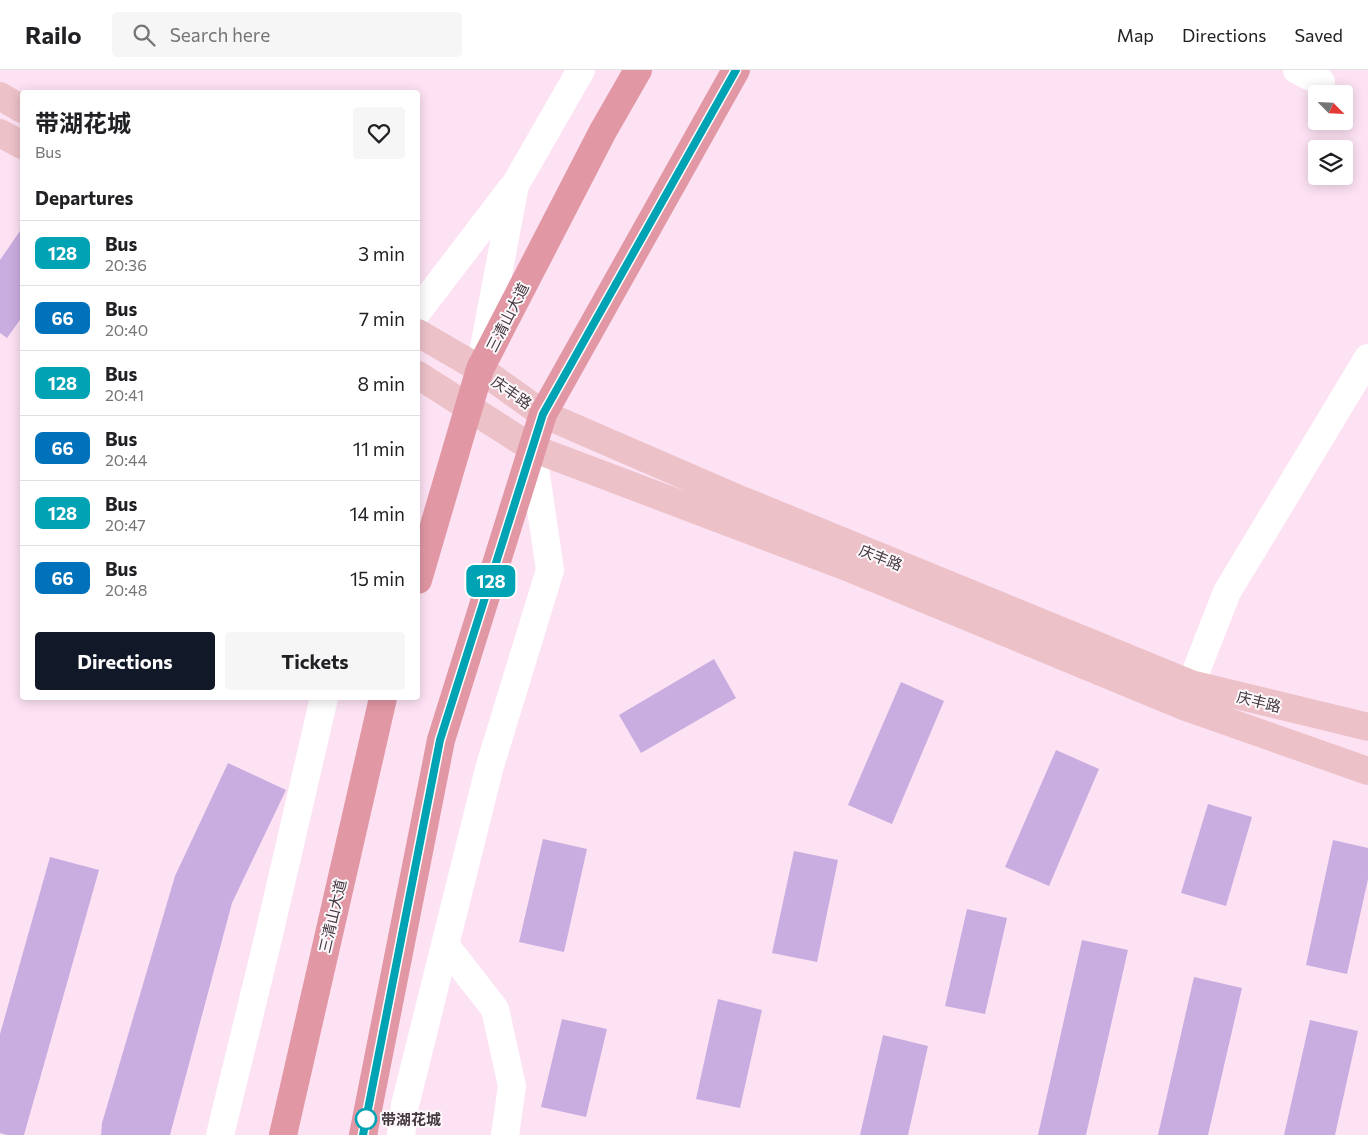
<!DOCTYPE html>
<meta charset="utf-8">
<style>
body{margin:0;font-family:Commissioner,"Noto Sans SC",sans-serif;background:#f6f6f6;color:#202124;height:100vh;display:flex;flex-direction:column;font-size:19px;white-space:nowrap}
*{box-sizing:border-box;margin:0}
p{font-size:16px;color:#757577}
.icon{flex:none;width:28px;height:28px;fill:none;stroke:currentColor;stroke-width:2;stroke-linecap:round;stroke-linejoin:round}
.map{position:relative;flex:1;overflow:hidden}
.details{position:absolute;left:20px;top:20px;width:400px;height:610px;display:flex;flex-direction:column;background:#fff;border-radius:5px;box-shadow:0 2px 12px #0003}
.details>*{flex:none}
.badge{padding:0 10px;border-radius:8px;font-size:18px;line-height:32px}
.needle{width:32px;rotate:114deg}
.buttons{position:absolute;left:1308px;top:15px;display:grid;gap:10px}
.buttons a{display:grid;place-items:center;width:45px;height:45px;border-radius:5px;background:#fff;box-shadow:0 2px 12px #0003;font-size:25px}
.map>.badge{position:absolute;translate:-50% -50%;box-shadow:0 0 0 2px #fff}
h2{padding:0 15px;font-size:19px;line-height:45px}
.round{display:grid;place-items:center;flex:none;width:52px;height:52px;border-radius:5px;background:#f6f6f6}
.headline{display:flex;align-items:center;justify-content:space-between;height:85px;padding:0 15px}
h1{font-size:24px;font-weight:700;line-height:38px}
.button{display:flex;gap:10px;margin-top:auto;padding:10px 15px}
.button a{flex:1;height:58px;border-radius:5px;background:#111827;color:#fff;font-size:20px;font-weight:700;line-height:58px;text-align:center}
.button a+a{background:#f6f6f6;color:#202124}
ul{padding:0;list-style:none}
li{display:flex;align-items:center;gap:15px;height:65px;padding:0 15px;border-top:1px solid #e0e0e0}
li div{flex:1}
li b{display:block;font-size:19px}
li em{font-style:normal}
li .badge{min-width:55px;font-weight:700;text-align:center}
header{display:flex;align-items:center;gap:30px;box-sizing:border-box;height:70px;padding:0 25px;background:#fff;border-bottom:1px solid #e0e0e0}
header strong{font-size:24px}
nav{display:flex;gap:28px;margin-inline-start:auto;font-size:18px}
.search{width:350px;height:45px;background:#f6f6f6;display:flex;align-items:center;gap:12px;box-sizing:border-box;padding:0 18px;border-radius:5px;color:#757577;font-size:19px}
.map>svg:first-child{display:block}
.building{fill:#caade0}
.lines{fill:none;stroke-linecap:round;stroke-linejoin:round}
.minor{stroke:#fff;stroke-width:28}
.major{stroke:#edc1c8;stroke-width:28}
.highway{stroke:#e197a4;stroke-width:28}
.line-casing{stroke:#fff;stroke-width:11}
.line{stroke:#00a3b4;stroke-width:8}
.stop-dot{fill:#fff;stroke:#00a3b4;stroke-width:2.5}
.labels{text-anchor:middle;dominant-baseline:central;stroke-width:4;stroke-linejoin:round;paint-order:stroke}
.street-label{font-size:15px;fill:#42373e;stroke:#fcf7fa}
.stop-label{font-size:15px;font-weight:bold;fill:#42373e;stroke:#fcf7fa;text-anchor:start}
</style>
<header>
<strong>Railo</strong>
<div class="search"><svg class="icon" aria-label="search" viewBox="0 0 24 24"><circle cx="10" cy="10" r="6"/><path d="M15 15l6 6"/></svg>Search here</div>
<nav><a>Map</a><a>Directions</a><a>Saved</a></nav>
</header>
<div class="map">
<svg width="1368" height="1065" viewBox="0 0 1368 1065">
<rect width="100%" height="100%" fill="#fde2f4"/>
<path class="building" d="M22 158V247L7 268 0 263V190Z
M714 589 736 628 641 683 619 645Z
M901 612 944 631 892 754 848 735Z
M1056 680 1099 699 1049 816 1005 797Z
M228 693 286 720 232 833 170 1065H101L102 1053 175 806Z
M1208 734 1252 747 1226 836 1181 823Z
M543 769 587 779 564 882 519 872Z
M1333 770 1368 778V809L1347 904 1306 895Z
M794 781 838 790 817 892 772 883Z
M50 787 99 800 24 1065H7L0 1063V964Z
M967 839 1007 848 985 944 945 936Z
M1082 870 1128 880 1086 1065H1038Z
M1194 907 1242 918 1208 1065H1158Z
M718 929 762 940 740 1038 696 1029Z
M562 949 607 959 586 1047 541 1037Z
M1310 950 1358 961 1335 1065H1284Z
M883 965 928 976 908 1065H860Z"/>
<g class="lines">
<path class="minor" d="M1297 0 1321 12
M418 241 512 118
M482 288 515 115 581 0
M1191 614 1227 522 1368 288
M445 875 495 939 512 1016 505 1065
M220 1065 267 873 324 628
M401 1065 405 1035 489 699 550 500 532 378"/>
<path class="major" d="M0 26 22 39
M0 63 22 75
M418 263 480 299 543 344 739 429 1191 614 1368 657
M418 305 532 378 852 499 1186 637 1368 701"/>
<path class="highway" d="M418 510 480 299 603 61 638 0
M283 1065 383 628
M363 1065 441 670 543 344 736 0"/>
</g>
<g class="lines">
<defs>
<path id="line" d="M363 1065 440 670 543 344 736 0"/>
</defs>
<use href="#line" class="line-casing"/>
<use href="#line" class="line"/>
</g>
<circle class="stop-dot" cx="366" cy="1049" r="10"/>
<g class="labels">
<g class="street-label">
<text transform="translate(507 247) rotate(-63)">三清山大道</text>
<text transform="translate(512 322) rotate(35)">庆丰路</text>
<text transform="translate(881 487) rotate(22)">庆丰路</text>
<text transform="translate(1259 631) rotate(14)">庆丰路</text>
<text transform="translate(332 846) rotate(-77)">三清山大道</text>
</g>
<g class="stop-label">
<text x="381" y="1049">带湖花城</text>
</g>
</g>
</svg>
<div class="buttons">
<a><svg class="needle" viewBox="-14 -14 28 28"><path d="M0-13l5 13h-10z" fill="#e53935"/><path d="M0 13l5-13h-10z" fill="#757577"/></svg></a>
<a><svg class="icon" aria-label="layers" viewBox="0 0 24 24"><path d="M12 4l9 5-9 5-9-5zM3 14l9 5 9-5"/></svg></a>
</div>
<b class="badge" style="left:491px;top:511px;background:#00a3b4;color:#fff">128</b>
<section class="details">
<div class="headline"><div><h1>带湖花城</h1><p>Bus</p></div><a class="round"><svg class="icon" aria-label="heart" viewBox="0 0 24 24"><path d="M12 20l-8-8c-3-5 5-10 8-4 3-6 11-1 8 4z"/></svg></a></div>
<h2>Departures</h2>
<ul>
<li><span class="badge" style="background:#00a3b4;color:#fff">128</span><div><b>Bus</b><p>20:36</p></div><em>3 min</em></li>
<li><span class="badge" style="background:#0072bc;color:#fff">66</span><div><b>Bus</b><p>20:40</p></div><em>7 min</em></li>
<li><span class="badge" style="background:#00a3b4;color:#fff">128</span><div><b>Bus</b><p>20:41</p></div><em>8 min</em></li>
<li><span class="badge" style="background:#0072bc;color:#fff">66</span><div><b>Bus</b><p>20:44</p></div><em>11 min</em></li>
<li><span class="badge" style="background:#00a3b4;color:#fff">128</span><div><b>Bus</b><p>20:47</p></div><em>14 min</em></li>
<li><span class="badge" style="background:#0072bc;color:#fff">66</span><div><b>Bus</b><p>20:48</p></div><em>15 min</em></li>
</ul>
<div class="button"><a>Directions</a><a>Tickets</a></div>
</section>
</div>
